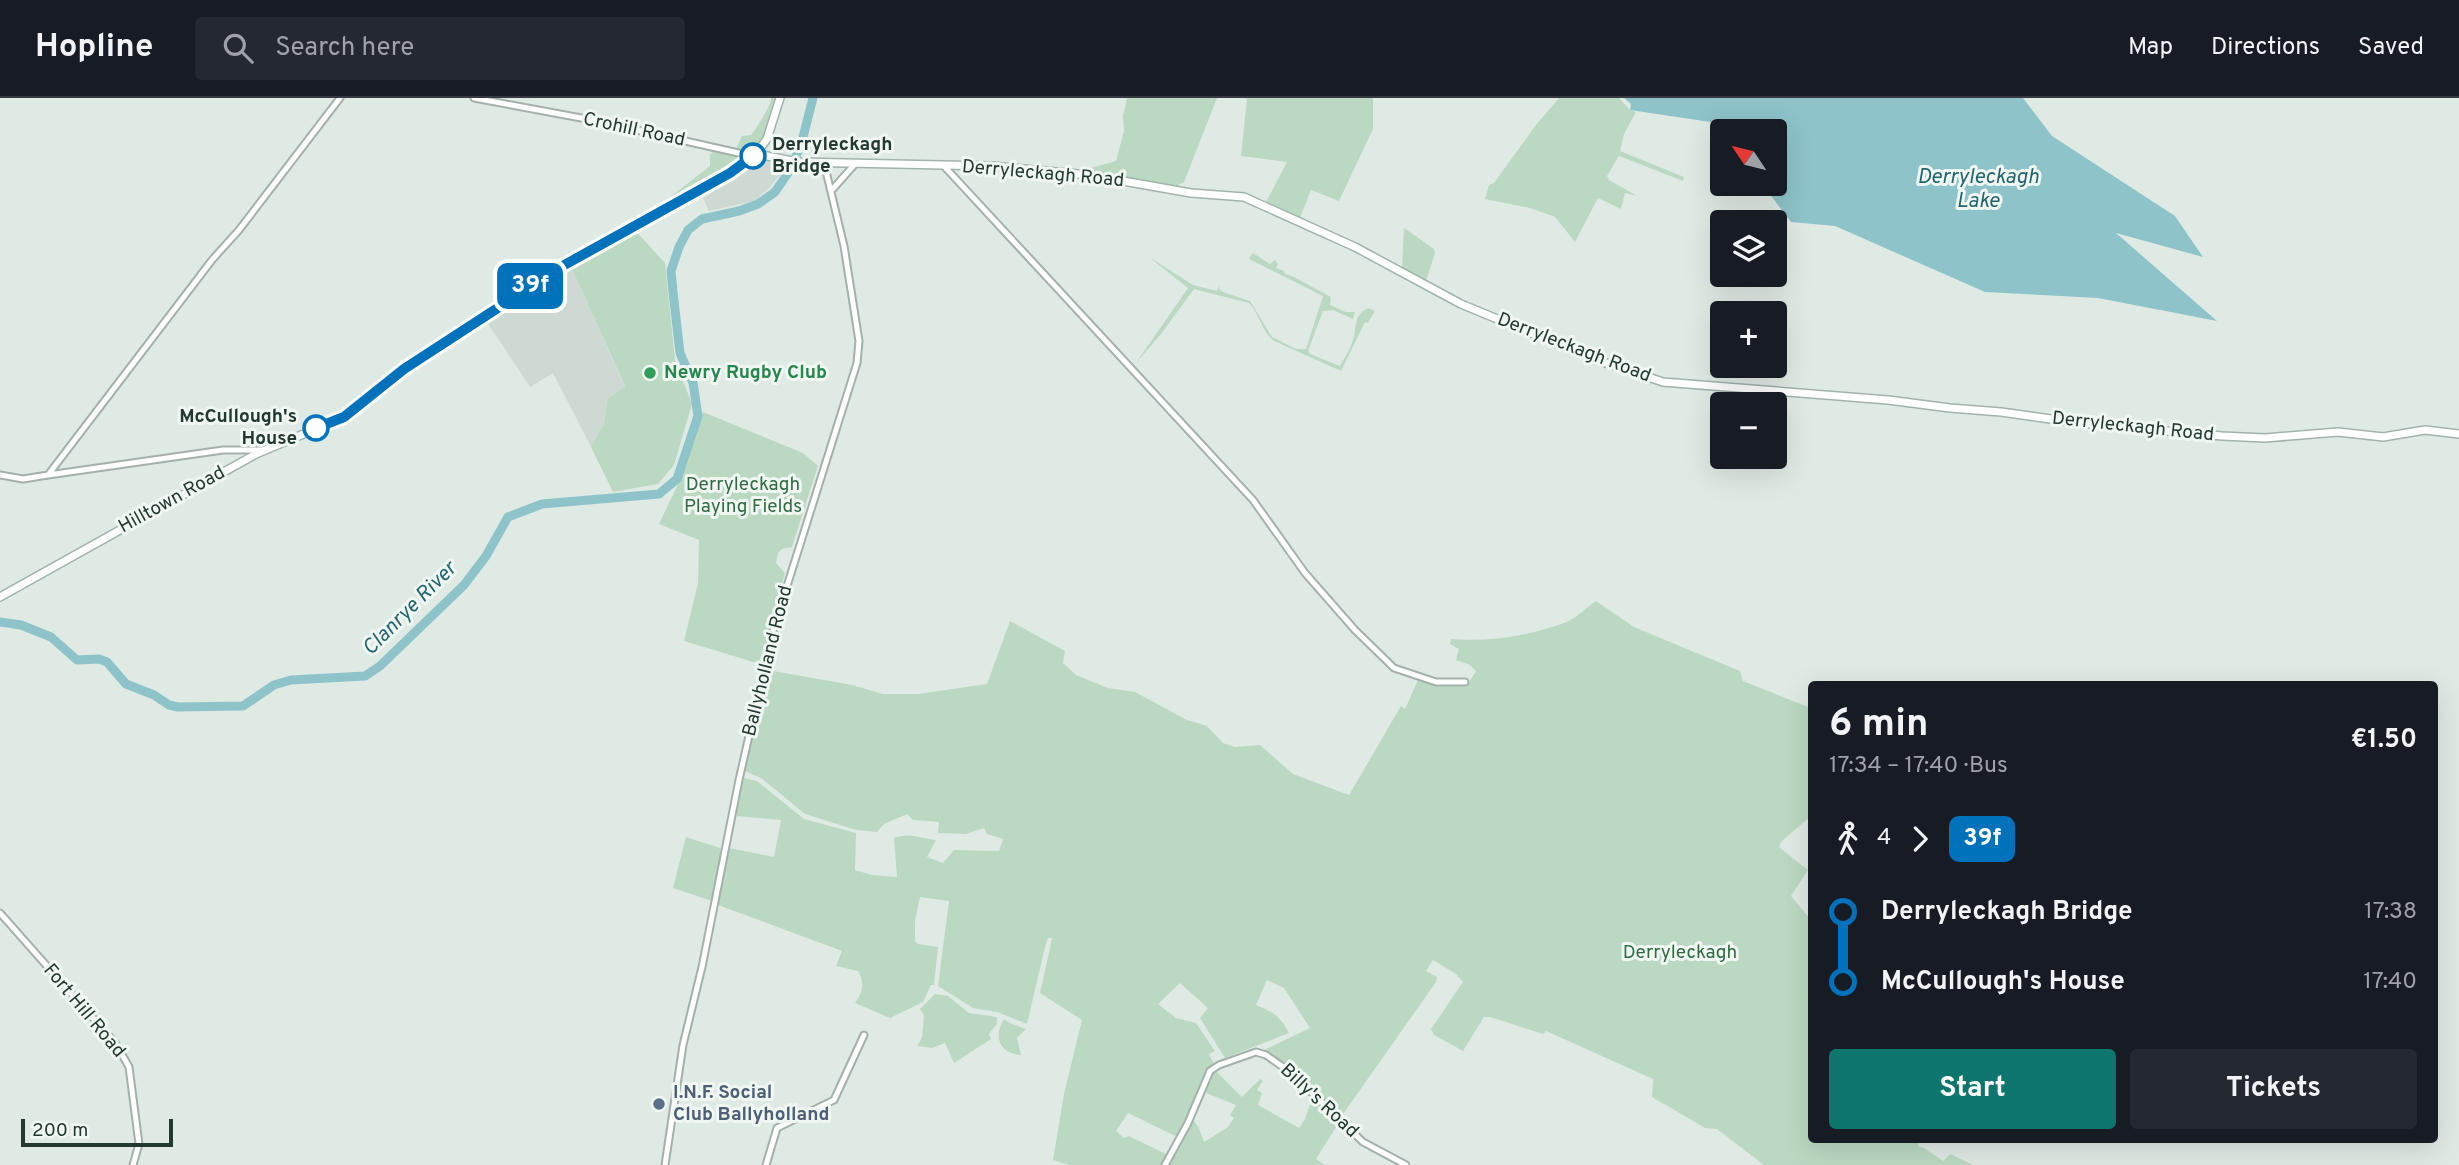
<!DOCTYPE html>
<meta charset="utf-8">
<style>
body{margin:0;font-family:Overpass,sans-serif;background:#242831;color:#f1f3f6;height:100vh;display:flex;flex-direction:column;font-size:26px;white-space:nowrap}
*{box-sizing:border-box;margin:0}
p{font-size:23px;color:#9ea1a6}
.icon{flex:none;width:38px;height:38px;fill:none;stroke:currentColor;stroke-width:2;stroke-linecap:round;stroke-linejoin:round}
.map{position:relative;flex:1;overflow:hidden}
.details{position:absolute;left:1808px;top:583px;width:630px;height:462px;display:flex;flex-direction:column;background:#171b24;border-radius:7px;box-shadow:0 7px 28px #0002}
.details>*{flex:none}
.badge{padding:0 14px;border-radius:10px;font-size:24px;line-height:46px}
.needle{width:46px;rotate:305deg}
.buttons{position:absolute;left:1710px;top:21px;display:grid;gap:14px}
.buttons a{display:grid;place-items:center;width:77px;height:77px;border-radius:7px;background:#171b24;box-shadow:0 7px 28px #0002;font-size:35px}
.scale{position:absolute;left:21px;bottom:18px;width:152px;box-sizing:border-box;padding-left:7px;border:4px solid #233831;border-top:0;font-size:19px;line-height:24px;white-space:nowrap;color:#233831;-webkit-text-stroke:5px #f0f7f3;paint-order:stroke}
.map>.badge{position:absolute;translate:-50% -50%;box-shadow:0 0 0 4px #fff}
.legs{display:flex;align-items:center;gap:10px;height:77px;padding:0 21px;font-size:23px}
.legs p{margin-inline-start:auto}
.overview{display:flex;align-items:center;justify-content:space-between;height:119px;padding:0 21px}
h1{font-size:38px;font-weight:700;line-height:52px}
.button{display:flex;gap:14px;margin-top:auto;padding:14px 21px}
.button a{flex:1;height:80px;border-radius:7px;background:#0f766e;color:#fff;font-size:28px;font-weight:700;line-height:80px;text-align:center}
.button a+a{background:#242831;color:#f1f3f6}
ul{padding:0 21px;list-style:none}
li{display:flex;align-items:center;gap:24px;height:70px;font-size:26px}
li i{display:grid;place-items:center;width:10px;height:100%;margin:0 9px;background:currentColor}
li i::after{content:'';width:18px;height:18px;margin:-9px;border:5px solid;border-radius:50%;background:#171b24}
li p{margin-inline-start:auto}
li:first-child i{background:linear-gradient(#0000 50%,currentColor 0)}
li:last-child i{background:linear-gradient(currentColor 50%,#0000 0)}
header{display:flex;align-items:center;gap:42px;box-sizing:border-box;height:98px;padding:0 35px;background:#171b24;border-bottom:2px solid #363941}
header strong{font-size:33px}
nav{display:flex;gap:38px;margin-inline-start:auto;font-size:24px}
.search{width:490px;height:63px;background:#242831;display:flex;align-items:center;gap:18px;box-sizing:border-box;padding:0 24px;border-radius:7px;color:#9ea1a6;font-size:26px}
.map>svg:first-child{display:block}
.built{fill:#cfd9d4}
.green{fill:#bbd9c2}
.water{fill:#8ec3c9}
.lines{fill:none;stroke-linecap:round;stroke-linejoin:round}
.river{stroke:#8ec3c9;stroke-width:9}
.street-casing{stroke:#a4b1ab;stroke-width:9}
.secondary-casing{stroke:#a1b4ac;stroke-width:10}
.street{stroke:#fff;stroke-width:5}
.secondary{stroke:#fff;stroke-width:7}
.line-1-casing{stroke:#fff;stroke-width:16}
.line-1{stroke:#0072bc;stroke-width:10}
.stop-1-dot{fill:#fff;stroke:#0072bc;stroke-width:3.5}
.leisure-dot{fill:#2e9e5b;stroke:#f0f7f3;stroke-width:2.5}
.service-dot{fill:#5c6f8a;stroke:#f0f7f3;stroke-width:2.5}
.labels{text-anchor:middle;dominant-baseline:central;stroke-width:6;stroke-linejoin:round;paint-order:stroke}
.street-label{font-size:19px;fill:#233831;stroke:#f0f7f3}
.stop-label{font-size:19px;font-weight:bold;fill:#233831;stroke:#f0f7f3;text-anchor:start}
.leisure-label{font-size:19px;font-weight:bold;fill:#27864d;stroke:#f0f7f3;text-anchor:start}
.park-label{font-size:19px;fill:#316b44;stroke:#f0f7f3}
.service-label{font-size:19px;font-weight:bold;fill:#4e5e75;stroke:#f0f7f3;text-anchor:start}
.water-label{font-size:21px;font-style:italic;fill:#23656e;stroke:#f0f7f3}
</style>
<header>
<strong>Hopline</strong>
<div class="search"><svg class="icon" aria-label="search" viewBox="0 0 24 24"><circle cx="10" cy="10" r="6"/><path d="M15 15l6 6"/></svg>Search here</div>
<nav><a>Map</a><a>Directions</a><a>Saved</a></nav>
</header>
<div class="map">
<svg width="2459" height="1067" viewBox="0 0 2459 1067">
<rect width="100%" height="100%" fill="#e0eae5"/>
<path class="built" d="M766 61 790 65 769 90 754 103 709 113 701 96Z
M571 169 625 289 607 302 604 325 591 349 553 275 530 289 487 224Z"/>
<path class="green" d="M771 0H777C772 18 768 43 751 54L735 53 742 38 751 37C757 29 771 8 771 0Z
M1127 0H1217L1184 84 1175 89 1083 72 1116 63 1124 33 1123 18Z
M1245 0H1373V31L1339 103 1311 92 1300 120 1266 104 1287 64 1241 58 1247 1Z
M1559 0H1619L1630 12 1636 14 1624 36 1620 53 1684 79 1683 83 1619 58 1607 78 1609 82 1637 98 1625 95 1621 111 1598 100 1575 144 1555 119 1530 110 1485 101 1489 87 1494 85 1536 27Z
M713 54 734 57 742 61 740 66 651 114 710 68V57Z
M1404 130 1434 151 1435 155 1426 183 1404 172 1402 169Z
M634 131 665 165 675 262 692 306 674 367 658 386 613 394 591 349 604 325 607 302 625 288 571 169 601 155Z
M1253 155 1270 166 1275 162 1278 166 1276 170 1284 173 1285 176 1292 178 1331 199 1330 207 1346 214H1355L1353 221 1333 212 1323 213 1308 253 1310 256 1340 268C1345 260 1350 251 1353 242 1357 229 1353 216 1369 210L1375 213 1368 225 1365 224 1341 273 1274 243C1261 233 1260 216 1249 205L1194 191 1161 236 1136 265 1188 190 1149 159 1193 187 1217 193 1219 188 1220 193 1250 203 1272 239 1296 251H1306L1323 198 1251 162 1249 160Z
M703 314 803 355 818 368 792 449 782 451 778 455 776 465 785 475 760 566 684 543 698 485 699 442 659 426 679 384Z
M1596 503 1634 529 1740 573 1743 583 1811 610V718L1782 743 1779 749 1808 772 1791 798 1811 822V1041H1920L1918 1048 1924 1050 1943 1063 1950 1056 1973 1067H1764L1717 1031 1705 1030 1652 999 1653 981 1546 933 1543 936 1490 919H1484L1463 953 1434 937 1431 931 1463 884 1456 876 1433 862 1426 873 1437 879 1436 884 1341 1019 1290 969 1264 952 1310 930 1284 890 1267 882 1256 907C1273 914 1281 919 1289 935L1225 960 1200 920 1208 910 1180 885 1158 906 1176 920 1196 925 1215 953 1209 956 1214 966 1206 974 1182 1033 1175 1038 1128 1015 1116 1033 1124 1040 1129 1038 1168 1057 1162 1067H1069L1053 1062 1064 996 1082 922 1040 895 1052 840H1048L1045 849 1027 926 997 914 973 910 938 888 949 803 920 799 915 823V843L918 846 938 849 934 887H931L923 904 890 920 855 905C863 894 865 885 858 873L836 868 842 853 718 807 729 750 774 759 781 722 737 718 736 708 744 680 757 683 804 721 856 735 855 772 872 777 897 779 894 740C911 734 922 741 936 742L927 759 943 765 954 752 999 753 1003 741 987 736 984 730 966 736 938 735 939 724 913 722 907 716 884 726 877 734 856 732 805 716 761 680 745 673 768 572 852 587 883 596H918L987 586 1010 523 1065 553 1063 565 1076 577 1108 590 1135 594 1187 622 1207 628 1223 645 1235 649 1260 647 1293 676 1349 697 1401 608 1405 611 1418 582 1421 580 1441 586H1468L1476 573 1470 567 1456 562 1459 551 1450 546 1451 541C1488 544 1529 538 1564 525 1575 521 1586 510 1596 503Z
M686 739 720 750 723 756 712 803 673 790Z
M935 896 948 898 969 915 997 919V926L989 936 991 941 954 965 945 945 932 950 917 948 922 940 924 917 920 911Z
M1004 921 1010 925 1026 931 1017 940 1021 957C999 956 993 938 1004 921Z
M1216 973 1242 999 1260 981 1263 983 1257 992 1262 995 1258 1007 1299 1030 1305 1021 1311 1003 1328 1015 1338 1026 1316 1061 1325 1067H1167L1191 1019 1199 1030 1204 1044 1228 1029 1234 1020 1230 1017 1236 1007 1206 995 1205 988Z"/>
<path class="water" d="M1624 0H2023L2052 38 2175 118 2203 159 2116 135 2217 223 2098 200 1985 194 1835 128 1791 124 1762 86H1774V33H1723L1717 25 1630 12 1631 6Z"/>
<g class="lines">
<path class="river" d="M0 524 21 527 51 539 77 562 99 561 107 564 126 586 154 597 169 607 178 609 243 608 274 587 291 582 365 578 380 568 464 487 486 458 508 419 542 406 659 396 677 381 698 318 693 285 680 255 674 203 671 173 679 149 688 132 702 121 739 113 758 106 775 94 792 69 802 43 813 0"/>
<defs>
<path id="street" d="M474 0 592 22 743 56 750 61
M943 67 1253 402 1305 475 1355 532 1394 570 1436 584H1465
M831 93 855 66
M0 377 23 381 48 377 212 162 239 132 340 0
M48 377 223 352H263
M0 815 116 946 129 969 139 1046 133 1067
M665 1067 683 947 702 869 739 682 772 536 857 265 859 243 844 148 824 65
M766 1067 777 1030 834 1002 864 937
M1165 1067 1188 1025 1210 973 1219 967 1256 954 1266 957 1290 974 1363 1044 1406 1067"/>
<path id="secondary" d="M758 53 762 57 797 64 992 68 1089 77 1191 95 1244 99 1355 149 1461 206 1594 261 1663 284 1888 302 1950 310 2001 314 2079 325 2222 338 2265 340 2338 334 2383 339 2425 332 2459 336
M0 499 256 356 344 319 404 271 500 207 599 146 730 75 758 53 767 41 780 0"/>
</defs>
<use href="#street" class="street-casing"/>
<use href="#secondary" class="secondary-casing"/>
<use href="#street" class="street"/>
<use href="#secondary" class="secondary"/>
</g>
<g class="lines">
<defs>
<path id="line-1" d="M316 330 344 319 404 271 559 170 730 75 753 58"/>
</defs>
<use href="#line-1" class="line-1-casing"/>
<use href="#line-1" class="line-1"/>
</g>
<g class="stop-1-dot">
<circle cx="753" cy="58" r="12"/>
<circle cx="316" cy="330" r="12"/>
</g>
<circle class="leisure-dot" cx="650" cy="275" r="7"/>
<circle class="service-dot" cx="659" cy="1006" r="7"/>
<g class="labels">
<g class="street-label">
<text transform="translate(634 32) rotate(12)">Crohill Road</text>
<text transform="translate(1043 76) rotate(5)">Derryleckagh Road</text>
<text transform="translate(1574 250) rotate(21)">Derryleckagh Road</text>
<text transform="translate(2133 329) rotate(6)">Derryleckagh Road</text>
<text transform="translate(172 402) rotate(-29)">Hilltown Road</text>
<text transform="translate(768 563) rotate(-76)">Ballyholland Road</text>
<text transform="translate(84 913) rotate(50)">Fort Hill Road</text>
<text transform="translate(1319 1003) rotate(43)">Billy's Road</text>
</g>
<g class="stop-label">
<text x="772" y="47">Derryleckagh<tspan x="772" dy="22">Bridge</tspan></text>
<text x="297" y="319" text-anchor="end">McCullough's<tspan x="297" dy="22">House</tspan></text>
</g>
<g class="leisure-label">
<text x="664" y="275">Newry Rugby Club</text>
</g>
<g class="park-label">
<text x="743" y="387">Derryleckagh<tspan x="743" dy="22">Playing Fields</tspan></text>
<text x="1680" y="855">Derryleckagh</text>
</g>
<g class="service-label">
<text x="673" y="995">I.N.F. Social<tspan x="673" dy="22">Club Ballyholland</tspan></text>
</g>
<g class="water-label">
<text x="1978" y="79">Derryleckagh<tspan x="1978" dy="24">Lake</tspan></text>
<text transform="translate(410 511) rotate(-45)">Clanrye River</text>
</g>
</g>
</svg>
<div class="buttons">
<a><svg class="needle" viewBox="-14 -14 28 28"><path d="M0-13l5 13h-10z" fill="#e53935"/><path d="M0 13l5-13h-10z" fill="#9ea1a6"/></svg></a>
<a><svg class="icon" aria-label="layers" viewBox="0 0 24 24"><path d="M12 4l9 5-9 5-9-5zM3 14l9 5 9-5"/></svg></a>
<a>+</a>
<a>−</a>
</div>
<div class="scale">200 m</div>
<b class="badge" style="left:530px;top:188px;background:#0072bc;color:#fff">39f</b>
<section class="details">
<div class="overview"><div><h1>6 min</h1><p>17:34 – 17:40 · Bus</p></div><b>€1.50</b></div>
<div class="legs"><svg class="icon" aria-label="walk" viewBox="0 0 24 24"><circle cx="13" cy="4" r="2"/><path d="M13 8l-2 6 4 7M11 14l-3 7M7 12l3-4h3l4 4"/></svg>4<svg class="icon" aria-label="forward" viewBox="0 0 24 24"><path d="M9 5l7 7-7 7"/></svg><b class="badge" style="background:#0072bc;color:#fff">39f</b></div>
<ul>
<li><i style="color:#0072bc"></i><b>Derryleckagh Bridge</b><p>17:38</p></li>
<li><i style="color:#0072bc"></i><b>McCullough's House</b><p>17:40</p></li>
</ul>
<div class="button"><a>Start</a><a>Tickets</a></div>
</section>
</div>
